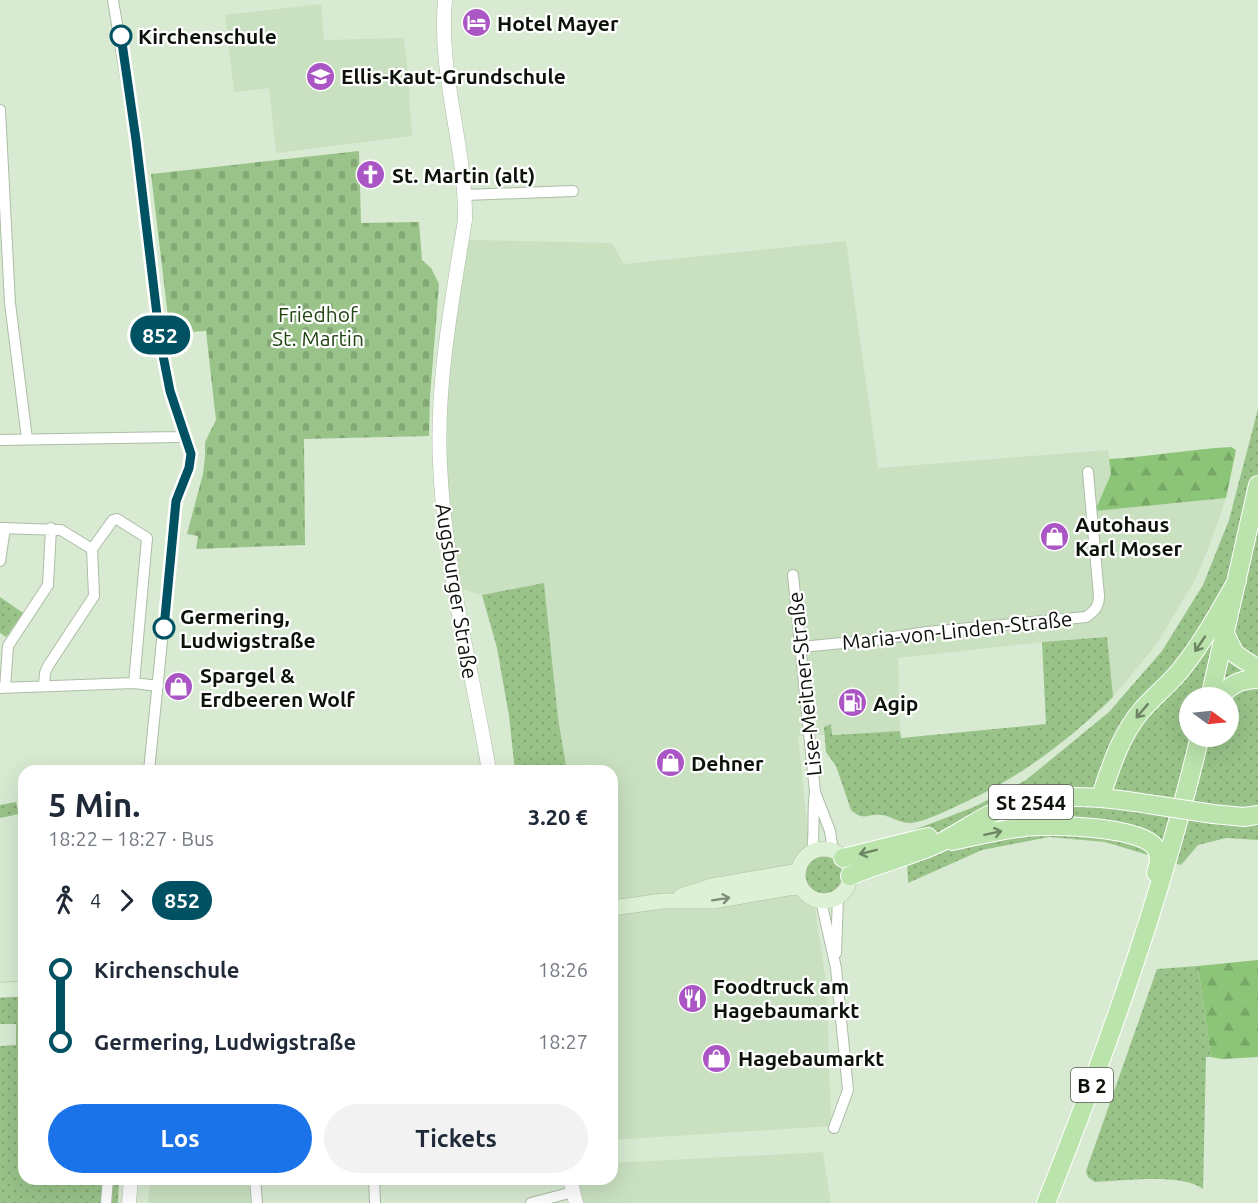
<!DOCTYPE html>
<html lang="de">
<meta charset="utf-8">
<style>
body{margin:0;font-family:Ubuntu,sans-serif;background:#f2f2f3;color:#1f2937;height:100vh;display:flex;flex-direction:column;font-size:22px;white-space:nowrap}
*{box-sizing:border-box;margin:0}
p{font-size:20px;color:#747a83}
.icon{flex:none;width:33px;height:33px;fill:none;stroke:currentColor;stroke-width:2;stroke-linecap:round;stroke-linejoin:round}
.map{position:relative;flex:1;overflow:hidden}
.drawer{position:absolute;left:18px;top:765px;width:600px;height:420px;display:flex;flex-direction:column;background:#fff;border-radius:18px;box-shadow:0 6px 24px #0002}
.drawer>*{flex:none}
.badge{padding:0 12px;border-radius:20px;font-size:21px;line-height:39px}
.needle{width:39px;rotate:105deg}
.tools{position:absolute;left:1179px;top:687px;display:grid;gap:12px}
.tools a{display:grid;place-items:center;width:60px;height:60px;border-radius:50%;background:#fff;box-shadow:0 6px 24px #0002;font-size:30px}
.map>.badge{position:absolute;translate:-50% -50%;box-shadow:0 0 0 3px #fff}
.legs{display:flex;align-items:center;gap:9px;height:66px;padding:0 30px;font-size:20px}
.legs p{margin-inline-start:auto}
.summary{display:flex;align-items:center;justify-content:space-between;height:102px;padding:0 30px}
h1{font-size:33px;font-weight:600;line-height:45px}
.cta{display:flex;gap:12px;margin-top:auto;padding:12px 30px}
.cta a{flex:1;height:69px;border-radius:36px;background:#1a73e8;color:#fff;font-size:24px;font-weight:600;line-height:69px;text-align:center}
.cta a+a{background:#f2f2f3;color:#1f2937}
ul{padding:0 30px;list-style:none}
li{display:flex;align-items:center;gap:21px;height:72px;font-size:22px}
li i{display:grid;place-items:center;width:9px;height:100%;margin:0 8px;background:currentColor}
li i::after{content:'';width:15px;height:15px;margin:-8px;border:4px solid;border-radius:50%;background:#fff}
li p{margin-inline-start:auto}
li:first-child i{background:linear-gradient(#0000 50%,currentColor 0)}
li:last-child i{background:linear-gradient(currentColor 50%,#0000 0)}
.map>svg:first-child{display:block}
.built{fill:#c9e0c1}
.grass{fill:url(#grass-dots);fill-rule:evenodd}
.forest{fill:url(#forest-firs)}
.cemetery{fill:url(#cemetery-stones)}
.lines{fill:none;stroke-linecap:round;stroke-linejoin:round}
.minor-casing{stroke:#acbda6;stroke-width:12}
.tertiary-casing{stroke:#acbda6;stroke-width:15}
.secondary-casing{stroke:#acbda6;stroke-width:16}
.primary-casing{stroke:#fff;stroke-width:20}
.minor{stroke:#fff;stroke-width:10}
.tertiary{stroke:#fff;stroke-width:14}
.secondary{stroke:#ddf1d6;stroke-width:15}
.primary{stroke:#bbe3ac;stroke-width:18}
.primary-bridge-casing{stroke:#fff;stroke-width:20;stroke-linecap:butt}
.primary-bridge{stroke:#bbe3ac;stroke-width:18}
.oneway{stroke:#6d8564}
.oneway2{stroke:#7f8d7b}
.line-1-casing{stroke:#fff;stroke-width:14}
.line-1{stroke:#005262;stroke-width:9}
.stop-1-dot{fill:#fff;stroke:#005262;stroke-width:3}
.labels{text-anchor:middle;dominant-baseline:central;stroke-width:4.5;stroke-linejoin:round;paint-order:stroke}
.shield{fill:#fff;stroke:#565a54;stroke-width:1.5}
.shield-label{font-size:20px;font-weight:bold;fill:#0d130b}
.poi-label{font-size:21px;font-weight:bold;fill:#0d130b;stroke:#fff;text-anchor:start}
.stop-label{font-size:21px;font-weight:bold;fill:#0d130b;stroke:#fff;text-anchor:start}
.park-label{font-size:21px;fill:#224612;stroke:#fff}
.street-label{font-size:21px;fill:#0d130b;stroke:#fff}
</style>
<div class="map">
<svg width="1258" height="1203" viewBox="0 0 1258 1203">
<defs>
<pattern id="grass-dots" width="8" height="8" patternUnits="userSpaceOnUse" patternTransform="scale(1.5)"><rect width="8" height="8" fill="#99c389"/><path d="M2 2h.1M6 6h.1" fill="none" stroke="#83a775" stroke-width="1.8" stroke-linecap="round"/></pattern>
<pattern id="forest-firs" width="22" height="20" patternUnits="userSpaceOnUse" patternTransform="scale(1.5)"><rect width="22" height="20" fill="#8cc478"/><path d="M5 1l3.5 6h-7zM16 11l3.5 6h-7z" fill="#78a866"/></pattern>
<pattern id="cemetery-stones" width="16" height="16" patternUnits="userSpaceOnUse" patternTransform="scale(1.5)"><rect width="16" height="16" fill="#99c389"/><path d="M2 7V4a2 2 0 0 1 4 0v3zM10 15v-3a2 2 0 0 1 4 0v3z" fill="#83a775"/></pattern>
</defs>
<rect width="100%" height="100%" fill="#d8ebd2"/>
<path class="built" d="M321 4 324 40 404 38 407 64 412 136 276 153 269 88 234 92 225 15Z
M469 240 612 243 624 264 846 241 878 468 1108 450 1111 474 1095 511 1226 498 1209 547 1195 580 1156 645 1113 697 1106 637 1042 642 898 658 900 731 798 736 817 923 827 989 831 1126 612 1140V771H567L558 718 544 584 482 595 458 588 449 515 446 461 448 385 454 321Z
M823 1152 831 1203H582L576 1179H612V1163Z
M150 1179H249L250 1203H148Z"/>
<path class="grass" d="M1258 409V840L1226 838 1198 845 1181 865 1105 842 1049 837 982 850 908 883 906 833 974 807 1026 780 1109 712 1162 651 1203 585 1229 520ZM1190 698H1228V736H1190Z
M544 583 558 718 567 771H515L509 716 497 648 482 595Z
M0 597 23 613 6 637 0 633Z
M1107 637 1113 697C1067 742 1018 779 959 805 944 812 928 820 912 823 900 824 892 816 881 815 867 813 864 822 851 810L836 766 826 752 824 727 831 724 832 735 900 731 901 738 1046 724 1042 642Z
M16 802 19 814 0 818V805Z
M804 875a20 20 0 1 1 40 0a20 20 0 1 1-40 0Z
M1198 966 1211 1057H1206L1203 1189C1181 1173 1124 1181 1095 1182L1088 1177 1086 1171 1157 969Z
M24 992V1179H119L118 1203H0V1046L16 1045V1024H0V994Z"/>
<path class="forest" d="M1231 447 1236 450 1226 498 1095 511 1111 474 1109 459C1150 457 1190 449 1231 447Z
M1258 960V1057L1222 1059 1211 1057 1198 966Z"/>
<path class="cemetery" d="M359 151 361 223 419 222 422 260 431 268 439 284 430 397 429 436 304 439 305 545 196 549 198 536 187 534 203 474 205 457V442L216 420 206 331 170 333 151 174Z"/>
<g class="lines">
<defs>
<path id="minor" d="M113 0 136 140 160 340 170 391 191 454 189 469 176 501 149 771
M0 110 10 303 27 439
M465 195 573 191
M0 440 178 437 185 434
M0 528 61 530 92 549 113 520 117 519 147 538 134 683
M0 561 5 528
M793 575 815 792C812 813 815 832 812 852
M801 647 874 640 927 632 1086 617C1095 611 1099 606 1099 596L1088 472
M44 686 45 673 48 666 94 596 92 549
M0 688 134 683 158 686
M5 688 8 646 48 585 51 528
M815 792 830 831 833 851
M821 901 836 968 848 1090 834 1128
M836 953 838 897
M255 1179 257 1203
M374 1179 375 1203
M106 1203 108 1179
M531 1203 573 1192"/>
<path id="tertiary" d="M445 0C438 75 466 146 465 220 452 301 436 383 440 465 445 571 472 668 489 771
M570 1179 576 1203
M129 1203 131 1179"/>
<path id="secondary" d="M798 875a26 26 0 1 1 52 0a26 26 0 1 1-52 0Z
M681 896 712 886 798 871
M612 908 663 901H714L788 888 801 887
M0 990 24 989"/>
<path id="primary" d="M1225 634 1235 654 1258 669
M1210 698 1258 485
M1220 698C1229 684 1242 679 1258 679
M1101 796C1111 766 1121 734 1142 710 1155 695 1171 683 1183 667 1204 640 1220 611 1237 581
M1213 814 1244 817 1258 815
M952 841C976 836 1000 830 1025 827 1050 824 1139 826 1155 847 1161 856 1159 864 1156 873
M843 858 928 837
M850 876C877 864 907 857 935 845 955 836 972 823 991 814 1044 791 1094 795 1148 804
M1046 1203C1107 1050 1162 896 1200 736"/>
</defs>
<use href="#minor" class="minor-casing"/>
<use href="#tertiary" class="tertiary-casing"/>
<use href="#secondary" class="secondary-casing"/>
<use href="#primary" class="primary-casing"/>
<use href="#minor" class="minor"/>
<use href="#tertiary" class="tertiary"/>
<use href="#secondary" class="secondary"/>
<use href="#primary" class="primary"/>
<defs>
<path id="primary-bridge" d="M1148 804 1213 814"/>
</defs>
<use href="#primary-bridge" class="primary-bridge-casing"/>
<use href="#primary-bridge" class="primary-bridge"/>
</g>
<defs><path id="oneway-shaft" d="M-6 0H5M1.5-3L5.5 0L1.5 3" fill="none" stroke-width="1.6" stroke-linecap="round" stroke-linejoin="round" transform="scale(1.5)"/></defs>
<g class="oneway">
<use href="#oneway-shaft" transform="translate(1200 644) rotate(124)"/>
<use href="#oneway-shaft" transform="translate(1142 711) rotate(130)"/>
<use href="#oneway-shaft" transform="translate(993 833) rotate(-12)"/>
<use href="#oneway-shaft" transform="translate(868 852) rotate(166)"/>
</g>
<use class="oneway2" href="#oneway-shaft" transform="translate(721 899) rotate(-9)"/>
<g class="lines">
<defs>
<path id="line-1" d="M121 36 136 140 160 340 170 391 191 454 189 468 176 501 164 628"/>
</defs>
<use href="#line-1" class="line-1-casing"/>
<use href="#line-1" class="line-1"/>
</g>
<defs>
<symbol id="hotel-disc" viewBox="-11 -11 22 22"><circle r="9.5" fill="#ab56c5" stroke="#fff"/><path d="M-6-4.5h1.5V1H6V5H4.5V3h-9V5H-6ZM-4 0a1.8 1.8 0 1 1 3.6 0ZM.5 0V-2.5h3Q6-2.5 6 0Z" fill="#fff"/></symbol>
<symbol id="school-disc" viewBox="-11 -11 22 22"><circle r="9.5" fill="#ab56c5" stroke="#fff"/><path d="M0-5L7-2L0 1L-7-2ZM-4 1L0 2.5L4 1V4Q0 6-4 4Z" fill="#fff"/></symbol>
<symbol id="church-disc" viewBox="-11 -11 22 22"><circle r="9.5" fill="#ab56c5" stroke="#fff"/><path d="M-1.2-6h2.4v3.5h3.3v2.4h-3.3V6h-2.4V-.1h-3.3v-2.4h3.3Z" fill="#fff"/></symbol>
<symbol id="shop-disc" viewBox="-11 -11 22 22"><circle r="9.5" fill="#ab56c5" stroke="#fff"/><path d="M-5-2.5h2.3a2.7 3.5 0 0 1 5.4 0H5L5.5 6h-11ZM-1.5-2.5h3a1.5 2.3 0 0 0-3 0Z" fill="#fff"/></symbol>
<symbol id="fuel-disc" viewBox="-11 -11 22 22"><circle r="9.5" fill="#ab56c5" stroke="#fff"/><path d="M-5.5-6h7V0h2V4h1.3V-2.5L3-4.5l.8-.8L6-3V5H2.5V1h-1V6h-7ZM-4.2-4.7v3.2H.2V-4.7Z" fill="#fff"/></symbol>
<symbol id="restaurant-disc" viewBox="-11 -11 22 22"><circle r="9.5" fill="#ab56c5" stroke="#fff"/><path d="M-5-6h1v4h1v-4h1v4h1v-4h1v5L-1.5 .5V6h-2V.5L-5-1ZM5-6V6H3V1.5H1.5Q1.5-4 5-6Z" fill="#fff"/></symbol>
</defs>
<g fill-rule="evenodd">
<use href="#hotel-disc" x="460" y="6" width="33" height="33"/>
<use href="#school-disc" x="304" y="60" width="33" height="33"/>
<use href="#church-disc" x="354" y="158" width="33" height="33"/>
<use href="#shop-disc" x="1038" y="520" width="33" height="33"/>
<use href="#shop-disc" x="162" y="670" width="33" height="33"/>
<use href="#fuel-disc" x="836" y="686" width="33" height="33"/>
<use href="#shop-disc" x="654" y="746" width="33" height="33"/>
<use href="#restaurant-disc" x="676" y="982" width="33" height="33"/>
<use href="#shop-disc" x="700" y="1042" width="33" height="33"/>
</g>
<g class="stop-1-dot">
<circle cx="121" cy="36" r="10"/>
<circle cx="164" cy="628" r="10"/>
</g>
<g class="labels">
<g class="shield">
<rect x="989" y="785" width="84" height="34" rx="4.5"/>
<rect x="1071" y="1068" width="42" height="34" rx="4.5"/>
</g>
<g class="shield-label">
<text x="1031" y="802">St 2544</text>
<text x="1092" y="1085">B 2</text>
</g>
<g class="poi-label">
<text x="497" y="23">Hotel Mayer</text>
<text x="341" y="76">Ellis-Kaut-Grundschule</text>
<text x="392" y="175">St. Martin (alt)</text>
<text x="1075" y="524">Autohaus<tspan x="1075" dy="24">Karl Moser</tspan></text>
<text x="200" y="675">Spargel &amp;<tspan x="200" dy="24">Erdbeeren Wolf</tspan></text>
<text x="873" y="703">Agip</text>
<text x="691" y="763">Dehner</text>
<text x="713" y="986">Foodtruck am<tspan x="713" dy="24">Hagebaumarkt</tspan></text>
<text x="738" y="1058">Hagebaumarkt</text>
</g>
<g class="stop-label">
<text x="138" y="36">Kirchenschule</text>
<text x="180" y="616">Germering,<tspan x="180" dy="24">Ludwigstraße</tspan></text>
</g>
<g class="park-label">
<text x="318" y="314">Friedhof<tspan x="318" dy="24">St. Martin</tspan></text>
</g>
<g class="street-label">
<text transform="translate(457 591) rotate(81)">Augsburger Straße</text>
<text transform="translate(957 630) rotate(-6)">Maria-von-Linden-Straße</text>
<text transform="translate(804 684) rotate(-96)">Lise-Meitner-Straße</text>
</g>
</g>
</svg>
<div class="tools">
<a><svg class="needle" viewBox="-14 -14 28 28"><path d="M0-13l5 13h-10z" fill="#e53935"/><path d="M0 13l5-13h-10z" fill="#747a83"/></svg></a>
</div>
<b class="badge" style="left:160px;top:335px;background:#005262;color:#fff">852</b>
<section class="drawer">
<div class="summary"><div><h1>5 Min.</h1><p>18:22 – 18:27 · Bus</p></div><b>3.20 €</b></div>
<div class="legs"><svg class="icon" aria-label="walk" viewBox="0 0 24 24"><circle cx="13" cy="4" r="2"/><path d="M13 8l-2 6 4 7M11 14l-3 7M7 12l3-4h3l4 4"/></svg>4<svg class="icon" aria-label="forward" viewBox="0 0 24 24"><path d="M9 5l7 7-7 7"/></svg><b class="badge" style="background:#005262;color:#fff">852</b></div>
<ul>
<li><i style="color:#005262"></i><b>Kirchenschule</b><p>18:26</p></li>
<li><i style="color:#005262"></i><b>Germering, Ludwigstraße</b><p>18:27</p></li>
</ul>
<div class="cta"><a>Los</a><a>Tickets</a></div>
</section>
</div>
